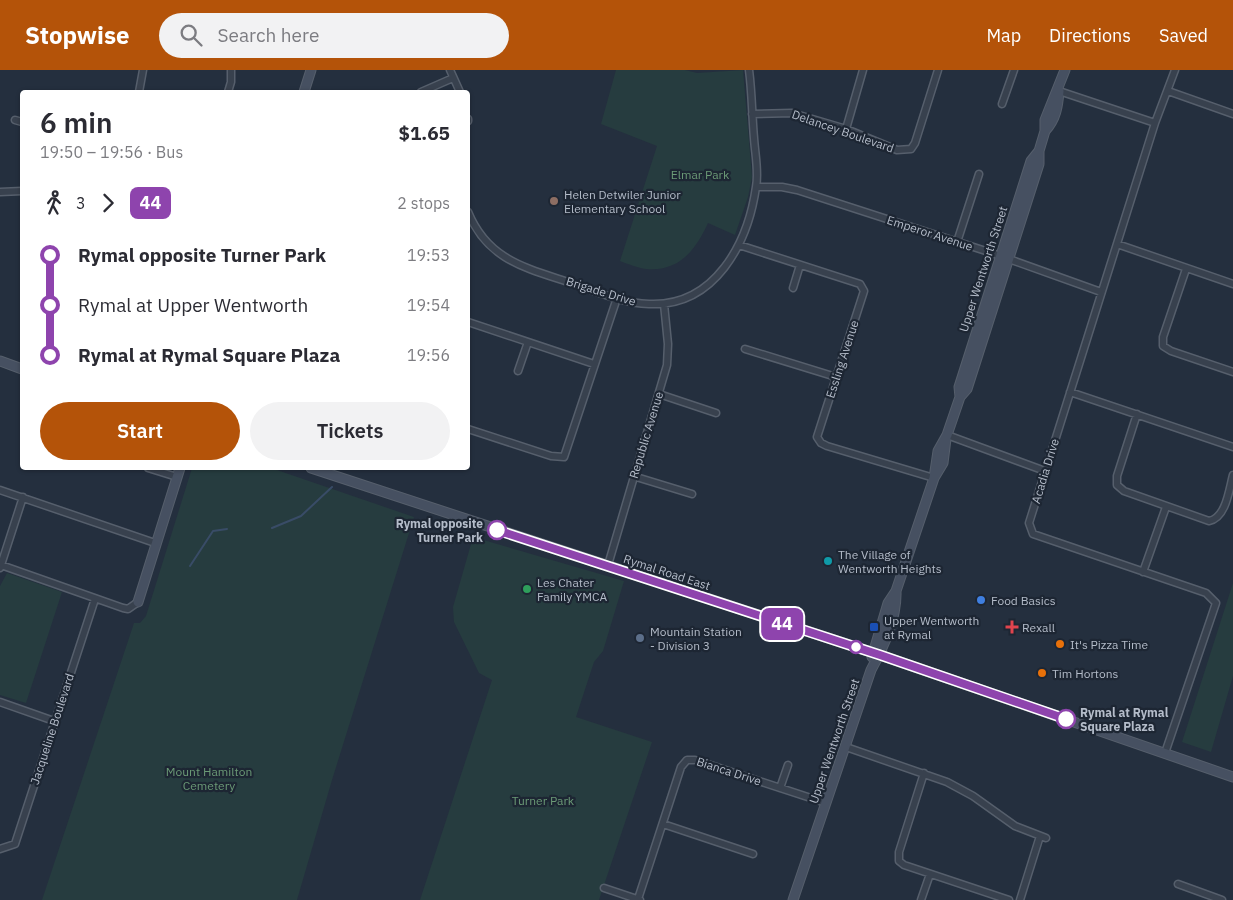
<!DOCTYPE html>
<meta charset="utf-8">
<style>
body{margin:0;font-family:"IBM Plex Sans",sans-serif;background:#f2f2f3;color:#2b2b33;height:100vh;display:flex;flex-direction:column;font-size:19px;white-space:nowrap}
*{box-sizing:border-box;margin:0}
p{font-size:16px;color:#7c7c81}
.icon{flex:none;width:28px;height:28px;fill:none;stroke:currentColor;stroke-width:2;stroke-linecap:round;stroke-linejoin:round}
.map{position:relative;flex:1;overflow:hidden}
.sheet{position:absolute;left:20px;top:20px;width:450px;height:380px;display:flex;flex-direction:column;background:#fff;border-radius:5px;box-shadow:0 1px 4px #0004}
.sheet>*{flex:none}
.badge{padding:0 10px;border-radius:8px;font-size:18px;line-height:32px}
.map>.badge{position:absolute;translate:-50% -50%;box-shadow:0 0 0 2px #fff}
.legs{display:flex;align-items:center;gap:8px;height:55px;padding:0 20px;font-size:16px}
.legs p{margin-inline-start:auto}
.summary{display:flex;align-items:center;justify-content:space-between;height:85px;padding:0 20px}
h1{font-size:28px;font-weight:600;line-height:38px}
.action{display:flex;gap:10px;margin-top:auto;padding:10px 20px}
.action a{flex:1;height:58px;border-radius:30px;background:#b45309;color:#fff;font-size:20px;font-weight:600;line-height:58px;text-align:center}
.action a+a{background:#f2f2f3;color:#2b2b33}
ul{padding:0 20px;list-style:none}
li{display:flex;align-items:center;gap:18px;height:50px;font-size:19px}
li i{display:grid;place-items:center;width:8px;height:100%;margin:0 6px;background:currentColor}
li i::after{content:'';width:12px;height:12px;margin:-6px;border:4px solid;border-radius:50%;background:#fff}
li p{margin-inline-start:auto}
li:first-child i{background:linear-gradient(#0000 50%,currentColor 0)}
li:last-child i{background:linear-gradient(currentColor 50%,#0000 0)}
header{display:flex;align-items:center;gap:30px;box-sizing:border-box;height:70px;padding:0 25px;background:#b45309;color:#fff}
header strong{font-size:24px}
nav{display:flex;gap:28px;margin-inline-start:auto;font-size:18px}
.search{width:350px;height:45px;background:#f2f2f3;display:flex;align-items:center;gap:12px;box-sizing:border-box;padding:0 18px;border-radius:28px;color:#7c7c81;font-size:19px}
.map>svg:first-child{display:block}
.green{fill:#263c3f}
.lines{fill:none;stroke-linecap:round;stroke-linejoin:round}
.stream{stroke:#394c67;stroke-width:2}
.street-casing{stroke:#565f6c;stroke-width:9}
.secondary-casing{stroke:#565f6c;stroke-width:11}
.street{stroke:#38414e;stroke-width:6}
.secondary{stroke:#465061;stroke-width:9}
.line-1-casing{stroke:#fff;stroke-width:11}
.line-1{stroke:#8e44ad;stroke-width:8}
.education-dot{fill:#8d6e63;stroke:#1d2633;stroke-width:2}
.stop-1-dot{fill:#fff;stroke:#8e44ad;stroke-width:2.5}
.culture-dot{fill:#0f9aa8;stroke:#1d2633;stroke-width:2}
.leisure-dot{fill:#2e9e5b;stroke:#1d2633;stroke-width:2}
.shop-dot{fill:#3f7fe0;stroke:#1d2633;stroke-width:2}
.transit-dot{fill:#1a4fb4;stroke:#1d2633;stroke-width:2}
.health-dot{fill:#e0444e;stroke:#1d2633;stroke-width:2}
.service-dot{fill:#5c6f8a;stroke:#1d2633;stroke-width:2}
.food-dot{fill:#e8710a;stroke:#1d2633;stroke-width:2}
.labels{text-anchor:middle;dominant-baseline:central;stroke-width:4.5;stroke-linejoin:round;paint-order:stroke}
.street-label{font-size:12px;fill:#b4bcc9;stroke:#1d2633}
.park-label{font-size:12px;fill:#6b9a76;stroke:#1d2633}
.poi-label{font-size:12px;fill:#b4bcc9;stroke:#1d2633;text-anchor:start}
.stop-label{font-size:12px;font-weight:bold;fill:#b4bcc9;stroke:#1d2633;text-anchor:end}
</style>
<header>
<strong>Stopwise</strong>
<div class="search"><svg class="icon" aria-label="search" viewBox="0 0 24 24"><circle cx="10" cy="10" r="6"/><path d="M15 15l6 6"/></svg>Search here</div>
<nav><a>Map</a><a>Directions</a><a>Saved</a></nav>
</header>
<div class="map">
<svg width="1233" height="830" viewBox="0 0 1233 830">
<rect width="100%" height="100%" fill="#242f3e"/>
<path class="green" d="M616 0H685L697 3 743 0 752 107 748 127 735 165 708 153C696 179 680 202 646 199 638 198 628 194 620 191L657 76 601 54Z
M192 398H271L414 447 332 710 297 830H42L134 553H140L146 546Z
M473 467 624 511 603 581 594 592 576 647 652 672 599 830H420L492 610 479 603 454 552 453 537Z
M7 503 62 522 26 633 0 625V516Z
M1233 513V606L1211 682 1182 672Z"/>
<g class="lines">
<path class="stream" d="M272 458 301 446 332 417
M190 496 213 461 227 459"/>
<defs>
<path id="street" d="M450 0 460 22
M1059 21 1155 53
M1168 21 1233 44
M139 22 143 0
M228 22 231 12V0
M421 22 453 8
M1002 34 1014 0
M752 44 792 43 846 59 897 80 911 79 915 73 938 0
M468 49V51
M15 50 22 52
M846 59 863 0
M756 117H782L797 120 992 183 1101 222
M0 122 22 121
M468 142C487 188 522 197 565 211 592 220 621 233 649 234 715 237 748 173 756 117 759 102 755 84 754 68 752 46 752 22 749 0
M957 172 979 104
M1117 174 1233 214
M739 175 860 214 864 221 817 367 821 373 827 376 934 408
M1186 199 1163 267V276L1171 281 1233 302
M793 218 800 195
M468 252 594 294
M745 279 836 307
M518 301 528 272
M1070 322 1233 377
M659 324 716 343
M1137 344 1117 406V415L1124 421 1209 451C1226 448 1229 420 1233 405
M468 359 551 386 564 387 617 228
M947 365 1045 401
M148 398 177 407
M633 406 692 424
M0 420 155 473
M1 495 123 538 128 539 138 532
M608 495 667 295 668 274 664 234
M0 498 23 427
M1143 502 1166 437
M0 632 54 651
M846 677 947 712 973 726 1015 756 1046 768
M1165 683 1216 533 1206 523 1033 464 1029 453 1155 53 1175 0
M924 703 899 782V791L904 795 1009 830
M780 718 788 695
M663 754 753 784
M0 779 15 774 95 529
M1178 814 1222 830
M604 818 640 830
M638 829 681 697 687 690H695L826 733
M921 830 930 804
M1020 830 1040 766"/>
<path id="secondary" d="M304 22 311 0
M1045 61C1056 49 1058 36 1059 21
M0 291 22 299
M960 327 959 317 1031 91 1039 81
M311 398 880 585 1233 707
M934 408 938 381 947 365 960 327 967 319 1039 94V81L1045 61V50L1065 0
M138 532 180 398
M872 587 888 533 896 521 934 408 943 393 946 369
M793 830 871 600C884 576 897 548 896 521"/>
</defs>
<use href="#street" class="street-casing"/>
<use href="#secondary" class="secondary-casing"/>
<use href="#street" class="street"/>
<use href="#secondary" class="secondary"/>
</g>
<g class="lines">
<defs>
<path id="line-1" d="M497 460 880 585 1066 649"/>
</defs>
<use href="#line-1" class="line-1-casing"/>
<use href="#line-1" class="line-1"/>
</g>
<circle class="education-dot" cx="554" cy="131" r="5"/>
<g class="stop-1-dot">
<circle cx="497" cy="460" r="9"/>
<circle cx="856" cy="577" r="6"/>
<circle cx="1066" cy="649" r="9"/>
</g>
<circle class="culture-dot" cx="828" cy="491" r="5"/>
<circle class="leisure-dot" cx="527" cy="519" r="5"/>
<circle class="shop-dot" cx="981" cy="530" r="5"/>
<rect class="transit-dot" x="869" y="552" width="10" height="10" rx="2.5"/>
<path class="health-dot" d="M1009.5 549.5h5v5h5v5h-5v5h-5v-5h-5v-5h5z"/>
<circle class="service-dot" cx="640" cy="568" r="5"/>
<g class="food-dot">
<circle cx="1060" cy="574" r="5"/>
<circle cx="1042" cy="603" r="5"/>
</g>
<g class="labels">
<g class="street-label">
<text transform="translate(843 61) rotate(19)">Delancey Boulevard</text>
<text transform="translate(930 163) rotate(18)">Emperor Avenue</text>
<text transform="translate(983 199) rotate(-72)">Upper Wentworth Street</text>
<text transform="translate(601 221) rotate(17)">Brigade Drive</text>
<text transform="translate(842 289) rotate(-72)">Essling Avenue</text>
<text transform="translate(646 365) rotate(-73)">Republic Avenue</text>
<text transform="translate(1045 401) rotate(-73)">Acadia Drive</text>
<text transform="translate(667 502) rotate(18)">Rymal Road East</text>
<text transform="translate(52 659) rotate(-72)">Jacqueline Boulevard</text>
<text transform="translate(834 671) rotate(-71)">Upper Wentworth Street</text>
<text transform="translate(729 701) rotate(18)">Bianca Drive</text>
</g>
<g class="park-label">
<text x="700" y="104">Elmar Park</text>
<text x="209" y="701">Mount Hamilton<tspan x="209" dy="14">Cemetery</tspan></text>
<text x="543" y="730">Turner Park</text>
</g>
<g class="poi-label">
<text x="564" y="124">Helen Detwiler Junior<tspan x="564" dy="14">Elementary School</tspan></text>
<text x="838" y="484">The Village of<tspan x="838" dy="14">Wentworth Heights</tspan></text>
<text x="537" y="512">Les Chater<tspan x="537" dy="14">Family YMCA</tspan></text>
<text x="991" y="530">Food Basics</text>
<text x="884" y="550">Upper Wentworth<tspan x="884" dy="14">at Rymal</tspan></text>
<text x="1022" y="557">Rexall</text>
<text x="650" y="561">Mountain Station<tspan x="650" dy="14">- Division 3</tspan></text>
<text x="1070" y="574">It's Pizza Time</text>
<text x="1052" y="603">Tim Hortons</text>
</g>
<g class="stop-label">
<text x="483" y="453">Rymal opposite<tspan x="483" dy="14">Turner Park</tspan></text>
<text x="1080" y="642" text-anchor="start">Rymal at Rymal<tspan x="1080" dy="14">Square Plaza</tspan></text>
</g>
</g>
</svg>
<b class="badge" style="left:782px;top:554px;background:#8e44ad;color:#fff">44</b>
<section class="sheet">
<div class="summary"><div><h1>6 min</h1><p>19:50 – 19:56 · Bus</p></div><b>$1.65</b></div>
<div class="legs"><svg class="icon" aria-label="walk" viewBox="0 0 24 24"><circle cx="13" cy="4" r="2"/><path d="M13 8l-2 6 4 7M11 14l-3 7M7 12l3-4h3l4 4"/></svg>3<svg class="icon" aria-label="forward" viewBox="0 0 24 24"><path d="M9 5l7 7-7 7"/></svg><b class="badge" style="background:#8e44ad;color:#fff">44</b><p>2 stops</p></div>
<ul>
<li><i style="color:#8e44ad"></i><b>Rymal opposite Turner Park</b><p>19:53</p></li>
<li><i style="color:#8e44ad"></i><span>Rymal at Upper Wentworth</span><p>19:54</p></li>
<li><i style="color:#8e44ad"></i><b>Rymal at Rymal Square Plaza</b><p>19:56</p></li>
</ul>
<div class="action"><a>Start</a><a>Tickets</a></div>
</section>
</div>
